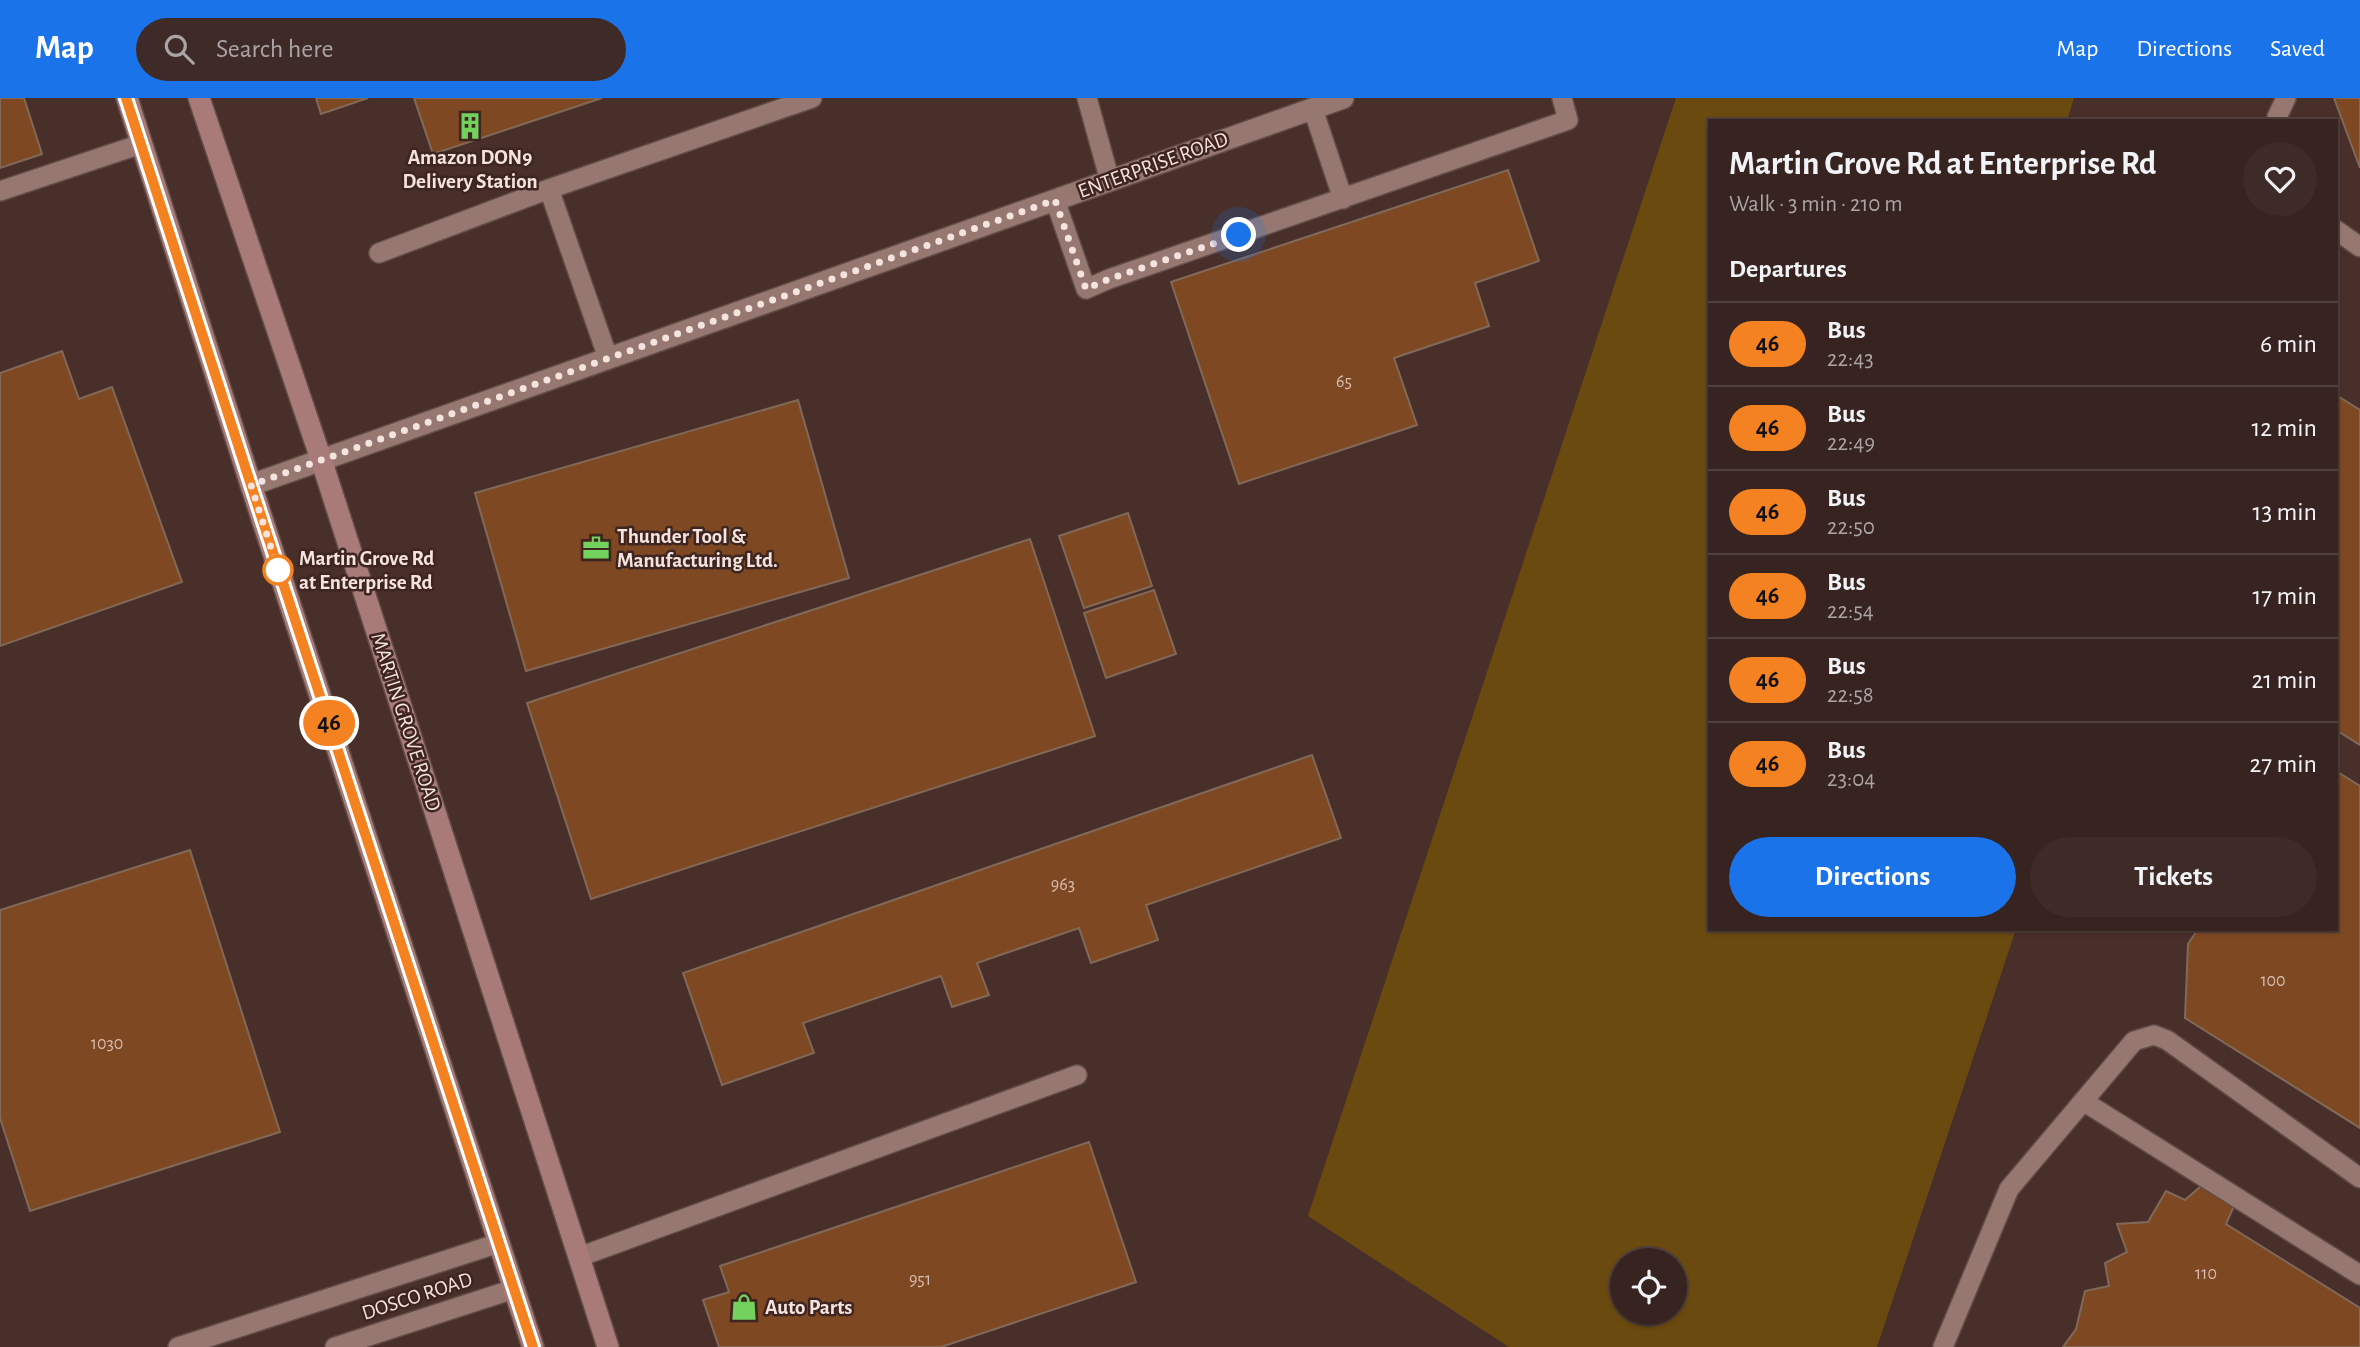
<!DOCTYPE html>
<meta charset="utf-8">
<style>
body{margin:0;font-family:"Alegreya Sans",sans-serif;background:#3e2b28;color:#f1f3f6;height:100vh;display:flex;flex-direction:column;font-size:26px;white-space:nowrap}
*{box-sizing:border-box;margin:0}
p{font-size:23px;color:#aaa4a4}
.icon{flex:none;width:38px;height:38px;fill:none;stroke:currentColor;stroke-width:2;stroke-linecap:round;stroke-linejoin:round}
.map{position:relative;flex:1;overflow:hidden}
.drawer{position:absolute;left:1708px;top:21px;width:630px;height:812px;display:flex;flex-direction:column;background:#37231f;border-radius:0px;box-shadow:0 2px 5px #0004,0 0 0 2px #51403d}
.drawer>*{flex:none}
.badge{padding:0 14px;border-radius:23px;font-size:24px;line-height:46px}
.tools{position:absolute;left:1610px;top:1150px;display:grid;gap:14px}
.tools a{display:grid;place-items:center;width:77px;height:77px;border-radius:50%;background:#37231f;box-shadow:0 2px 5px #0004,0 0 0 2px #51403d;font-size:35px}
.you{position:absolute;width:35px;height:35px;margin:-18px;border:5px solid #fff;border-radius:50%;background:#1a73e8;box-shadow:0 0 0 10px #1a73e833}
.map>.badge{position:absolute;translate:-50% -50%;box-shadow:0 0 0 4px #fff}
h2{padding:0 21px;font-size:26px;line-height:63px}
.round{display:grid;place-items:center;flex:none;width:74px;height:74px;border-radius:37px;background:#3e2b28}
.head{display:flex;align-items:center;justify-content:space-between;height:119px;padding:0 21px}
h1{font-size:33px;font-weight:700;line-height:52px}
.cta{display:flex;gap:14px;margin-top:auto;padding:14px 21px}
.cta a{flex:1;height:80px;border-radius:42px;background:#1a73e8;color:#fff;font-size:28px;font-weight:700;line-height:80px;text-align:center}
.cta a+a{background:#3e2b28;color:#f1f3f6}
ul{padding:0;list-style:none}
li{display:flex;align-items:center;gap:21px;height:84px;padding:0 21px;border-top:2px solid #51403d}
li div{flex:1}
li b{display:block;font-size:26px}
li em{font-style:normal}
li .badge{min-width:77px;font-weight:700;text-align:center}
header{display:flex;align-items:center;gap:42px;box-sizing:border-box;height:98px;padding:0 35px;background:#1a73e8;color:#fff}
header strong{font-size:33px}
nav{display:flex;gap:38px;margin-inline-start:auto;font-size:24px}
.search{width:490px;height:63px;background:#3e2b28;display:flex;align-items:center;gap:18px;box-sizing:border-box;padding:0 24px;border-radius:38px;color:#aaa4a4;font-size:26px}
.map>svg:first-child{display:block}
.green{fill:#6b4a10;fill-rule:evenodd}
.building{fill:#7e4922;stroke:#816959;stroke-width:2}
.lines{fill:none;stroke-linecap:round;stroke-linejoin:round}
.lane-casing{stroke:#624c47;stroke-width:22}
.street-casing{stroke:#624c47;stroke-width:24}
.secondary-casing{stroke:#624c47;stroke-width:24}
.lane{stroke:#967871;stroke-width:19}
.street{stroke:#967871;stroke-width:21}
.secondary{stroke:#a87b79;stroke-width:21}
.line-casing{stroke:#fff;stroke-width:16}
.line{stroke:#f58220;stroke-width:10}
.walk{stroke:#f5e3df;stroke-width:7;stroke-dasharray:0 12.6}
.stop-dot{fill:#fff;stroke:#f58220;stroke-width:3.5}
.labels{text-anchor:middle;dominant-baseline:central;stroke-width:5;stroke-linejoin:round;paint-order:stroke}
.number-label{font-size:18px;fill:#d7bcb0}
.poi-label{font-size:21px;font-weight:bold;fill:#f5e3df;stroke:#3e2520;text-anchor:start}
.street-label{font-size:21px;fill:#f5e3df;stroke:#3e2520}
.stop-label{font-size:21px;font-weight:bold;fill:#f5e3df;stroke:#3e2520;text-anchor:start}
</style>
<header>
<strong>Map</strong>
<div class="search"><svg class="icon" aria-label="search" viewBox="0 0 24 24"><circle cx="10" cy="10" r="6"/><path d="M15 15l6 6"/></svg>Search here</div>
<nav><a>Map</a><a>Directions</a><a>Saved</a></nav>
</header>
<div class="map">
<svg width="2360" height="1249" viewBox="0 0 2360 1249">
<rect width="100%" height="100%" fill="#492f29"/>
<path class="green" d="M1676 0H2074L2067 23H1710V831H2016L1877 1249H1509L1308 1118ZM1622 1162H1675V1214H1622Z"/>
<path class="building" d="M0 0H24L42 56 0 70Z
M316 0H368L321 16Z
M414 0H602L433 56Z
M2334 0H2360V70Z
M1508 72 1539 163 1475 185 1489 228 1394 260 1417 327 1239 386 1171 184Z
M62 253 79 301 112 289 182 484 0 548V275Z
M2336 297 2360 312V647L2336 632Z
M798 302 849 480 526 573 475 395Z
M1128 415 1152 488 1084 510 1059 438Z
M1030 441 1095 638 591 801 527 605Z
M1154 492 1176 556 1106 580 1084 515Z
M1312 657 1341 740 1146 807 1158 842 1091 865 1079 830 977 865 989 897 952 909 941 878 803 925 814 955 722 987 683 875Z
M2336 673 2360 688V1030L2185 920 2188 846 2198 831H2336Z
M190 752 280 1034 30 1113 0 1020V812Z
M1089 1044 1136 1184 941 1249H719L703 1202 729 1194 720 1168Z
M2201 1088 2234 1108 2226 1126 2360 1210V1249H2063L2076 1231 2085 1193 2109 1188 2105 1165 2127 1154 2117 1126 2148 1124 2166 1093 2185 1102Z"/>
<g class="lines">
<defs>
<path id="lane" d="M1087 0 1110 83
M1313 11 1343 101
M2278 23 2277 19 2286 0
M549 91 608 260
M0 93 141 46
M1055 102 1086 191 1109 181 1568 22 1562 0
M2336 132 2360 149
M379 155 549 91 812 0
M2083 1003 2360 1177
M579 1159 1077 977
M178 1249 499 1145
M335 1249 514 1191
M1943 1249 2009 1091 2134 943 2154 937 2167 942 2360 1080"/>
<path id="street" d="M251 387 1343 0"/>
<path id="secondary" d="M127 0 251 387 533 1249
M199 0 321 361 608 1249"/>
</defs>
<use href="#lane" class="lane-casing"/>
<use href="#street" class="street-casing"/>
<use href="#secondary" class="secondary-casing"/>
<use href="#lane" class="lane"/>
<use href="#street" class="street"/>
<use href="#secondary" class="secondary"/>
</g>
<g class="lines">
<defs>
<path id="line" d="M126 0 251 387 533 1249"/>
</defs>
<use href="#line" class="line-casing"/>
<use href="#line" class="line"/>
<path class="walk" d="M278 472 280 478 251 387 1055 102 1086 191 1109 181 1239 137"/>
</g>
<defs>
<symbol id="building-bare" viewBox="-9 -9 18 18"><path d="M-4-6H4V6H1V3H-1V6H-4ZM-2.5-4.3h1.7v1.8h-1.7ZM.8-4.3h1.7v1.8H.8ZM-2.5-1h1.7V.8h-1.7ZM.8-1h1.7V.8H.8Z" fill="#73d25d" stroke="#3e2520" stroke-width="2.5" paint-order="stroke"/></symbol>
<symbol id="office-bare" viewBox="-9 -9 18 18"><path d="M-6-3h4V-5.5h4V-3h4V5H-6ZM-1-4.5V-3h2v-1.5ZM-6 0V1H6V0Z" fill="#73d25d" stroke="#3e2520" stroke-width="2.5" paint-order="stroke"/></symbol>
<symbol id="shop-bare" viewBox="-9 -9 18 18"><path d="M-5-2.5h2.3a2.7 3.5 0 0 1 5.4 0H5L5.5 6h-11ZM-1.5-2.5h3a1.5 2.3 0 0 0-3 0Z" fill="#73d25d" stroke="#3e2520" stroke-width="2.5" paint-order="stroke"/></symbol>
</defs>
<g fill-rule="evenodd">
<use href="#building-bare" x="451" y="9" width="38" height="38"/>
<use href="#office-bare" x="577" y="431" width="38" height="38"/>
<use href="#shop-bare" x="725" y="1190" width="38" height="38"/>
</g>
<circle class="stop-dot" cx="278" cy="472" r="14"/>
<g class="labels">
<g class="number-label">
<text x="1344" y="284">65</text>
<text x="1063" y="787">963</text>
<text x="2273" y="883">100</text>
<text x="107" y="946">1030</text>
<text x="2206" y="1176">110</text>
<text x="920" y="1182">951</text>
</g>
<g class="poi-label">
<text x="470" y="59" text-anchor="middle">Amazon DON9<tspan x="470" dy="24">Delivery Station</tspan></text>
<text x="617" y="438">Thunder Tool &amp;<tspan x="617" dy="24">Manufacturing Ltd.</tspan></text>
<text x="765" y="1209">Auto Parts</text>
</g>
<g class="street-label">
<text transform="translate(1153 67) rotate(-20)">ENTERPRISE ROAD</text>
<text transform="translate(406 624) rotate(72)">MARTIN GROVE ROAD</text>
<text transform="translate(417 1198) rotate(-18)">DOSCO ROAD</text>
</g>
<g class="stop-label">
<text x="299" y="460">Martin Grove Rd<tspan x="299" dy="24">at Enterprise Rd</tspan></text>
</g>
</g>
</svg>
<div class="tools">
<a><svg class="icon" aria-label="locate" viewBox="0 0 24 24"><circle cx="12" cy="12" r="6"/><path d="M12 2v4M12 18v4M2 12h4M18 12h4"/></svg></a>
</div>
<div class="you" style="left:1239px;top:137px"></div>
<b class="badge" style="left:329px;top:625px;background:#f58220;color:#111">46</b>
<section class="drawer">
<div class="head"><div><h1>Martin Grove Rd at Enterprise Rd</h1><p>Walk · 3 min · 210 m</p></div><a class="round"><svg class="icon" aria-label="heart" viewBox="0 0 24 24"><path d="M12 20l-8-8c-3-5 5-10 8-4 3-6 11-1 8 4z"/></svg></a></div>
<h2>Departures</h2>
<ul>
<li><span class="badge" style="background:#f58220;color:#111">46</span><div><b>Bus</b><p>22:43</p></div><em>6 min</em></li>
<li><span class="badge" style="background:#f58220;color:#111">46</span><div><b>Bus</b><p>22:49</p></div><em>12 min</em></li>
<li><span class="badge" style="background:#f58220;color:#111">46</span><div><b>Bus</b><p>22:50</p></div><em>13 min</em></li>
<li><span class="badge" style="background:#f58220;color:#111">46</span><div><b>Bus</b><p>22:54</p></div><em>17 min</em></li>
<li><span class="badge" style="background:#f58220;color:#111">46</span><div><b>Bus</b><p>22:58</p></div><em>21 min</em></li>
<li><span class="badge" style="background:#f58220;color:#111">46</span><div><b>Bus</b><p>23:04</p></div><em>27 min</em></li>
</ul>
<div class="cta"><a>Directions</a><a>Tickets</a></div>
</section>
</div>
